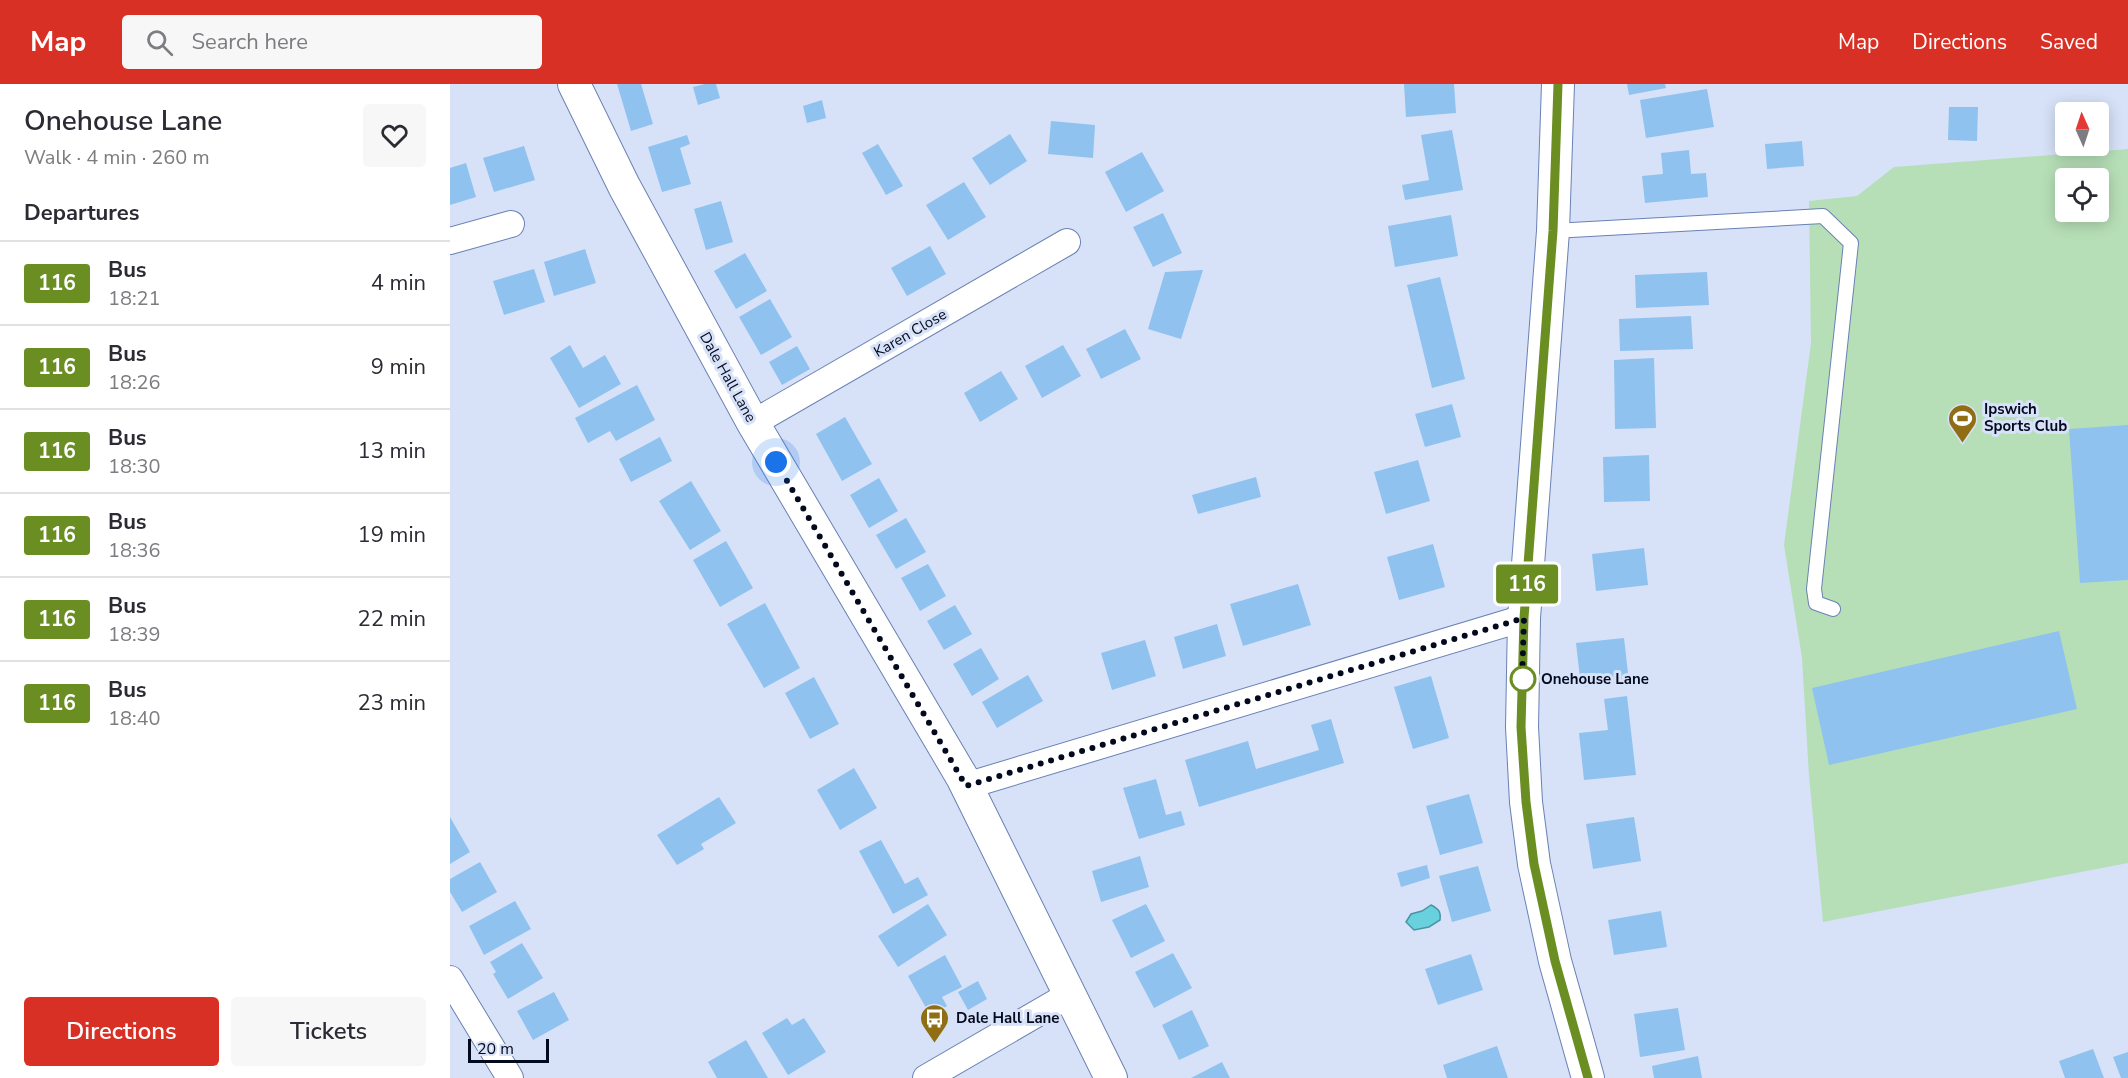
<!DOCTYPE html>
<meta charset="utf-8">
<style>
body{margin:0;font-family:"Nunito Sans",sans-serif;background:#f7f7f7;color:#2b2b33;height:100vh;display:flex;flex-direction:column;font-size:22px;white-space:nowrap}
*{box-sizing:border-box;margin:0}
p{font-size:20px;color:#7c7c81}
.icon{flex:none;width:33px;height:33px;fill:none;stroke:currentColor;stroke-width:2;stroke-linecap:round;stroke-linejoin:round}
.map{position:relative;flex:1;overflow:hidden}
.panel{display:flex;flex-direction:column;background:#fff;width:450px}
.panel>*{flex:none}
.badge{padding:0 12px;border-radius:4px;font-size:21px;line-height:39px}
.needle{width:39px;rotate:357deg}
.controls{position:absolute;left:1605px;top:18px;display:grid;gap:12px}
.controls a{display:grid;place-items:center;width:54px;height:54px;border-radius:6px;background:#fff;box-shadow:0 3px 15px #0003;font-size:30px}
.scale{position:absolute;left:18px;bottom:15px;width:81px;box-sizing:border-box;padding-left:6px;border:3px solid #040a1d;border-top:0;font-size:16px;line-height:21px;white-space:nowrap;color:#040a1d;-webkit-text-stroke:4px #d7e2f8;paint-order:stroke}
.you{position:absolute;width:30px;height:30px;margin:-15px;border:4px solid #fff;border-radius:50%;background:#1a73e8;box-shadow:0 0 0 9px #1a73e833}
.map>.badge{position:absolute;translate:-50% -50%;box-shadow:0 0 0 3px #fff}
h2{padding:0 24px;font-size:22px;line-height:54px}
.round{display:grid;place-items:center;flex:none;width:63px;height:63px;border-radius:6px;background:#f7f7f7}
.summary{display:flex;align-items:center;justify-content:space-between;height:102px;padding:0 24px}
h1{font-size:28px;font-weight:600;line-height:45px}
.action{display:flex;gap:12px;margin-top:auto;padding:12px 24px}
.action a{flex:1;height:69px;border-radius:6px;background:#d93025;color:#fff;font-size:24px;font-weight:600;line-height:69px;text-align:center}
.action a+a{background:#f7f7f7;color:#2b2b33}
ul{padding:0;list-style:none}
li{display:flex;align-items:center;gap:18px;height:84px;padding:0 24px;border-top:2px solid #e1e1e2}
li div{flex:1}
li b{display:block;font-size:22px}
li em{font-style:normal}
li .badge{min-width:66px;font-weight:700;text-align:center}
header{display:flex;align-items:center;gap:36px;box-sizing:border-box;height:84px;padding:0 30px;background:#d93025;color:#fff}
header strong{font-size:28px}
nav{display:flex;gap:33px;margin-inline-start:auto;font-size:21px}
.search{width:420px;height:54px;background:#f7f7f7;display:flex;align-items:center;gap:15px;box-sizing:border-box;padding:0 21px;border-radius:6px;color:#7c7c81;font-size:22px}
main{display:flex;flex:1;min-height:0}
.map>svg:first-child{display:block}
.green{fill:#b6dfb7;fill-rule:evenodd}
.water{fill:#68d1dd;stroke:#4a95a3;stroke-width:1.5}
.building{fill:#8fc2ef}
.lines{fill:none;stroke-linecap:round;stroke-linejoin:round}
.service-casing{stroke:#6a81b4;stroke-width:16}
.minor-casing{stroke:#6a81b4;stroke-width:28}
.tertiary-casing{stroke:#6a81b4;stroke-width:34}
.service{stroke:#fff;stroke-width:14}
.minor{stroke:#fff;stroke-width:26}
.tertiary{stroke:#fff;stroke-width:32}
.line-casing{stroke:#fff;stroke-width:14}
.line{stroke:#6b8e23;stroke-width:9}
.walk{stroke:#040a1d;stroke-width:6;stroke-dasharray:0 10.8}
.stop-dot{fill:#fff;stroke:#6b8e23;stroke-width:3}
.labels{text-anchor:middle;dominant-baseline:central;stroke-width:6;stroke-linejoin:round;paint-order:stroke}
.street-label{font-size:15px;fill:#040a1d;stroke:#d7e2f8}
.poi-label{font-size:15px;font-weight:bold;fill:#040a1d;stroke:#d7e2f8;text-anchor:start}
.stop-label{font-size:15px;font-weight:bold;fill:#040a1d;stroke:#d7e2f8;text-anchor:start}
</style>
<header>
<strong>Map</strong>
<div class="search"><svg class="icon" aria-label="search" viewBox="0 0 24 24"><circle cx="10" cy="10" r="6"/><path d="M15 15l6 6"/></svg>Search here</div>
<nav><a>Map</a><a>Directions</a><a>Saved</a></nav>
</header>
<main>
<section class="panel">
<div class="summary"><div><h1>Onehouse Lane</h1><p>Walk · 4 min · 260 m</p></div><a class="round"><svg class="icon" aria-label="heart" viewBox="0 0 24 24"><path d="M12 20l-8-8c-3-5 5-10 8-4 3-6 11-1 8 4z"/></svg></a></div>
<h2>Departures</h2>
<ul>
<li><span class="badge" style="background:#6b8e23;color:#fff">116</span><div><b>Bus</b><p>18:21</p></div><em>4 min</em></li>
<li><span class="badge" style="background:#6b8e23;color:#fff">116</span><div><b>Bus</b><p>18:26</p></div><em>9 min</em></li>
<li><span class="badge" style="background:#6b8e23;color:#fff">116</span><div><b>Bus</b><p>18:30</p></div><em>13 min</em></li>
<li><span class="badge" style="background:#6b8e23;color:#fff">116</span><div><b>Bus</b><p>18:36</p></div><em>19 min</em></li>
<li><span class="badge" style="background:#6b8e23;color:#fff">116</span><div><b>Bus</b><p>18:39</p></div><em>22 min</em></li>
<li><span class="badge" style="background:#6b8e23;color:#fff">116</span><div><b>Bus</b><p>18:40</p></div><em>23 min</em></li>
</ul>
<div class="action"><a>Directions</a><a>Tickets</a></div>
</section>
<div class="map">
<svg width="1678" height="994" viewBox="0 0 1678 994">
<rect width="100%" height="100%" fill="#d7e2f8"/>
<path class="green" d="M1678 65V779L1373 838 1359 692 1352 574 1334 461 1361 259 1359 117 1407 112 1444 83ZM1616 94H1648V128H1616Z"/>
<path class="water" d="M981 821C989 825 991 828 990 836L979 843 964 846 956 838 961 830 972 827Z"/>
<path class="building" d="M167 0H191L203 40 181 47Z
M255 0H266L270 14 248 21 243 3Z
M954 0H1004L1006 29 956 33Z
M1177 0H1215L1216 4 1179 11Z
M1257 5 1264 43 1196 54 1190 16Z
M372 16 376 34 357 39 353 22Z
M1499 23H1528L1527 57 1498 56Z
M601 37 645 41 643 74 598 70Z
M1002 46 1013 106 955 116 952 101 979 96 971 51Z
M560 50 577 77 540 101 522 74Z
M237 51 240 60 230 64 241 100 212 108 198 63Z
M1352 57 1354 82 1317 85 1315 60Z
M428 60 453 102 436 111 412 69Z
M74 62 85 96 44 108 33 74Z
M1239 66 1241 90 1256 89 1258 113 1195 119 1192 92 1213 90 1211 69Z
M692 68 714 107 676 128 655 88Z
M16 79 26 113 0 121V84Z
M514 98 536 133 498 156 476 121Z
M271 117 283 158 256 166 244 125Z
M713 129 732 169 703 183 683 143Z
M1001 131 1008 172 945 183 938 142Z
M480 162 496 190 457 212 441 184Z
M135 165 146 199 104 212 94 178Z
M295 169 317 207 286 225 264 187Z
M84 185 95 218 54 231 43 197Z
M753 186 731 255 698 245 715 188Z
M1257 188 1259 221 1186 224 1185 191Z
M990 193 1015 295 982 304 957 201Z
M320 215 342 253 311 271 289 233Z
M1241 232 1243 265 1170 267 1169 235Z
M675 245 691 275 651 295 636 265Z
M120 261 133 284 155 271 171 300 129 324 100 274Z
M613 261 631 292 592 314 575 282Z
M347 262 360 285 332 301 319 278Z
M1204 274 1206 344 1165 345 1164 276Z
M551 287 568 315 530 338 514 309Z
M187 301 205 336 166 357 160 347 138 359 125 334Z
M1002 320 1011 353 975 363 965 330Z
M395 333 422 380 392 397 366 350Z
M1678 341V496L1630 499 1619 345Z
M210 353 222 377 181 398 169 375Z
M1199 371 1200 417 1154 418 1153 373Z
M968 376 980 417 936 430 924 388Z
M806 393 811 413 748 430 742 411Z
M429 394 448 427 419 444 400 411Z
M241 397 271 447 240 466 209 417Z
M456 434 476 468 446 485 426 451Z
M276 457 303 504 270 523 243 476Z
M983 460 995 503 949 516 937 473Z
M1194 464 1198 501 1146 507 1142 470Z
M478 480 496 512 470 527 451 494Z
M848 500 861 541 793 562 780 520Z
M315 519 350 584 314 604 277 540Z
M505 521 522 550 494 566 477 537Z
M767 540 776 572 733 585 724 553Z
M1609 547 1627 625 1379 681 1362 604Z
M1174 554 1179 598 1131 603 1126 559Z
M695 556 706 592 662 606 651 569Z
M531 564 549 595 522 612 503 580Z
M578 591 593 617 547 644 532 618Z
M981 592 999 654 963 665 944 603Z
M364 593 389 640 360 655 335 609Z
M1177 612 1186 691 1134 696 1129 649 1158 646 1154 615Z
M881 635 894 679 749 723 735 676 798 657 806 685 869 666 861 641Z
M404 684 427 724 390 746 367 706Z
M706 695 716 731 731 727 735 741 689 755 673 704Z
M1019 710 1033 759 990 771 976 722Z
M269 713 286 739 251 760 254 765 227 781 207 751Z
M0 733 20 768 0 780Z
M1184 733 1191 777 1143 785 1136 740Z
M431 756 455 800 468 793 478 811 443 830 409 767Z
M690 772 699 803 651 818 642 787Z
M30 778 47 808 12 828 0 808V795Z
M977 781 980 794 951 803 947 789Z
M1028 782 1041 827 1002 838 989 792Z
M65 817 81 845 34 871 19 842Z
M478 820 497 851 448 883 428 852Z
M696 820 715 857 681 874 662 836Z
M1211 827 1217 863 1164 871 1158 836Z
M72 859 93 894 58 915 43 890 46 888 40 878Z
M723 869 742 904 704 924 685 888Z
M1021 870 1033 906 988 921 975 885Z
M495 871 512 903 492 913 497 922 480 931 458 892Z
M528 897 537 915 518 926 508 908Z
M104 908 119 936 83 956 67 927Z
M1228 924 1235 966 1190 973 1184 930Z
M742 926 759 962 729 976 712 941Z
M337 934 342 941 354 934 376 968 338 991 312 949Z
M296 956 318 994H267L258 978Z
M1047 962 1058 994H997L993 981Z
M1643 965 1654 994H1615L1609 977Z
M1678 968V994H1671L1663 973Z
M1248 972 1252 994H1204L1202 982Z
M772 978 780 994H741Z"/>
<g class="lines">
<defs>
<path id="service" d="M1103 147 1373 132 1401 159 1364 505 1366 519 1383 525"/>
<path id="minor" d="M0 157 61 140
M303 339 617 158
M516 702 1074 534
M0 895 60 994
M476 994 619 911"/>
<path id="tertiary" d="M124 0 174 102 303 339 512 693 661 994
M1108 0 1103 147 1074 534 1072 643 1076 718 1084 780 1105 877 1138 994"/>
</defs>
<use href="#service" class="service-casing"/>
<use href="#minor" class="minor-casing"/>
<use href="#tertiary" class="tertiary-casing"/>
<use href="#service" class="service"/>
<use href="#minor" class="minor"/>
<use href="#tertiary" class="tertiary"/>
</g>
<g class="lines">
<defs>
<path id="line" d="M1108 0 1103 147 1074 534 1071 643 1076 718 1084 780 1105 877 1138 994"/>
</defs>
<use href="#line" class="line-casing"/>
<use href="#line" class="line"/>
<path class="walk" d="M326 378 516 702 1074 534 1072 599 1073 595"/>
</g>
<defs>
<symbol id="stadium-pin" viewBox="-11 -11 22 30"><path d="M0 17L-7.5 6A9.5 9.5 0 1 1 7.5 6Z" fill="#906e14" stroke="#d7e2f8"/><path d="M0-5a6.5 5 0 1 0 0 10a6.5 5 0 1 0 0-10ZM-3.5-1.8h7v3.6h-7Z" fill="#fff"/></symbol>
<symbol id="bus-pin" viewBox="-11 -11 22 30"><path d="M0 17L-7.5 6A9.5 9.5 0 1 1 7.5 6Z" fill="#906e14" stroke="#d7e2f8"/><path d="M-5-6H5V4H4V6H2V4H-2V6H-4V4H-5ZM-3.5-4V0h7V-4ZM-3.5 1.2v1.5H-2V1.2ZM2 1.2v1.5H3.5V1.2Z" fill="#fff"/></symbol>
</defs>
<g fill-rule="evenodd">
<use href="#stadium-pin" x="1496" y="318" width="33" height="45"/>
<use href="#bus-pin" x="468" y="918" width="33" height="45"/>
</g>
<circle class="stop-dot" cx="1073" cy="595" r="12"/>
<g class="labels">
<g class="street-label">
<text transform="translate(460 249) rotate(-30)">Karen Close</text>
<text transform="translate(278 293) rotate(61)">Dale Hall Lane</text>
</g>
<g class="poi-label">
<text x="1534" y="325">Ipswich<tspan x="1534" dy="17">Sports Club</tspan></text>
<text x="506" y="934">Dale Hall Lane</text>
</g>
<g class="stop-label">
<text x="1091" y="595">Onehouse Lane</text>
</g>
</g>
</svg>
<div class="controls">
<a><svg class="needle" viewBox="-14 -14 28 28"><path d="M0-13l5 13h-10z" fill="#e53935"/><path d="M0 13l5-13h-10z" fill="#7c7c81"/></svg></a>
<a><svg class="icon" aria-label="locate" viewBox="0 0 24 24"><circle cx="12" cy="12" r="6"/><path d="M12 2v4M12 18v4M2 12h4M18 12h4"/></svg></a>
</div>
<div class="scale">20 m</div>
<div class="you" style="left:326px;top:378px"></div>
<b class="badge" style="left:1077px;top:500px;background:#6b8e23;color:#fff">116</b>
</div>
</main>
